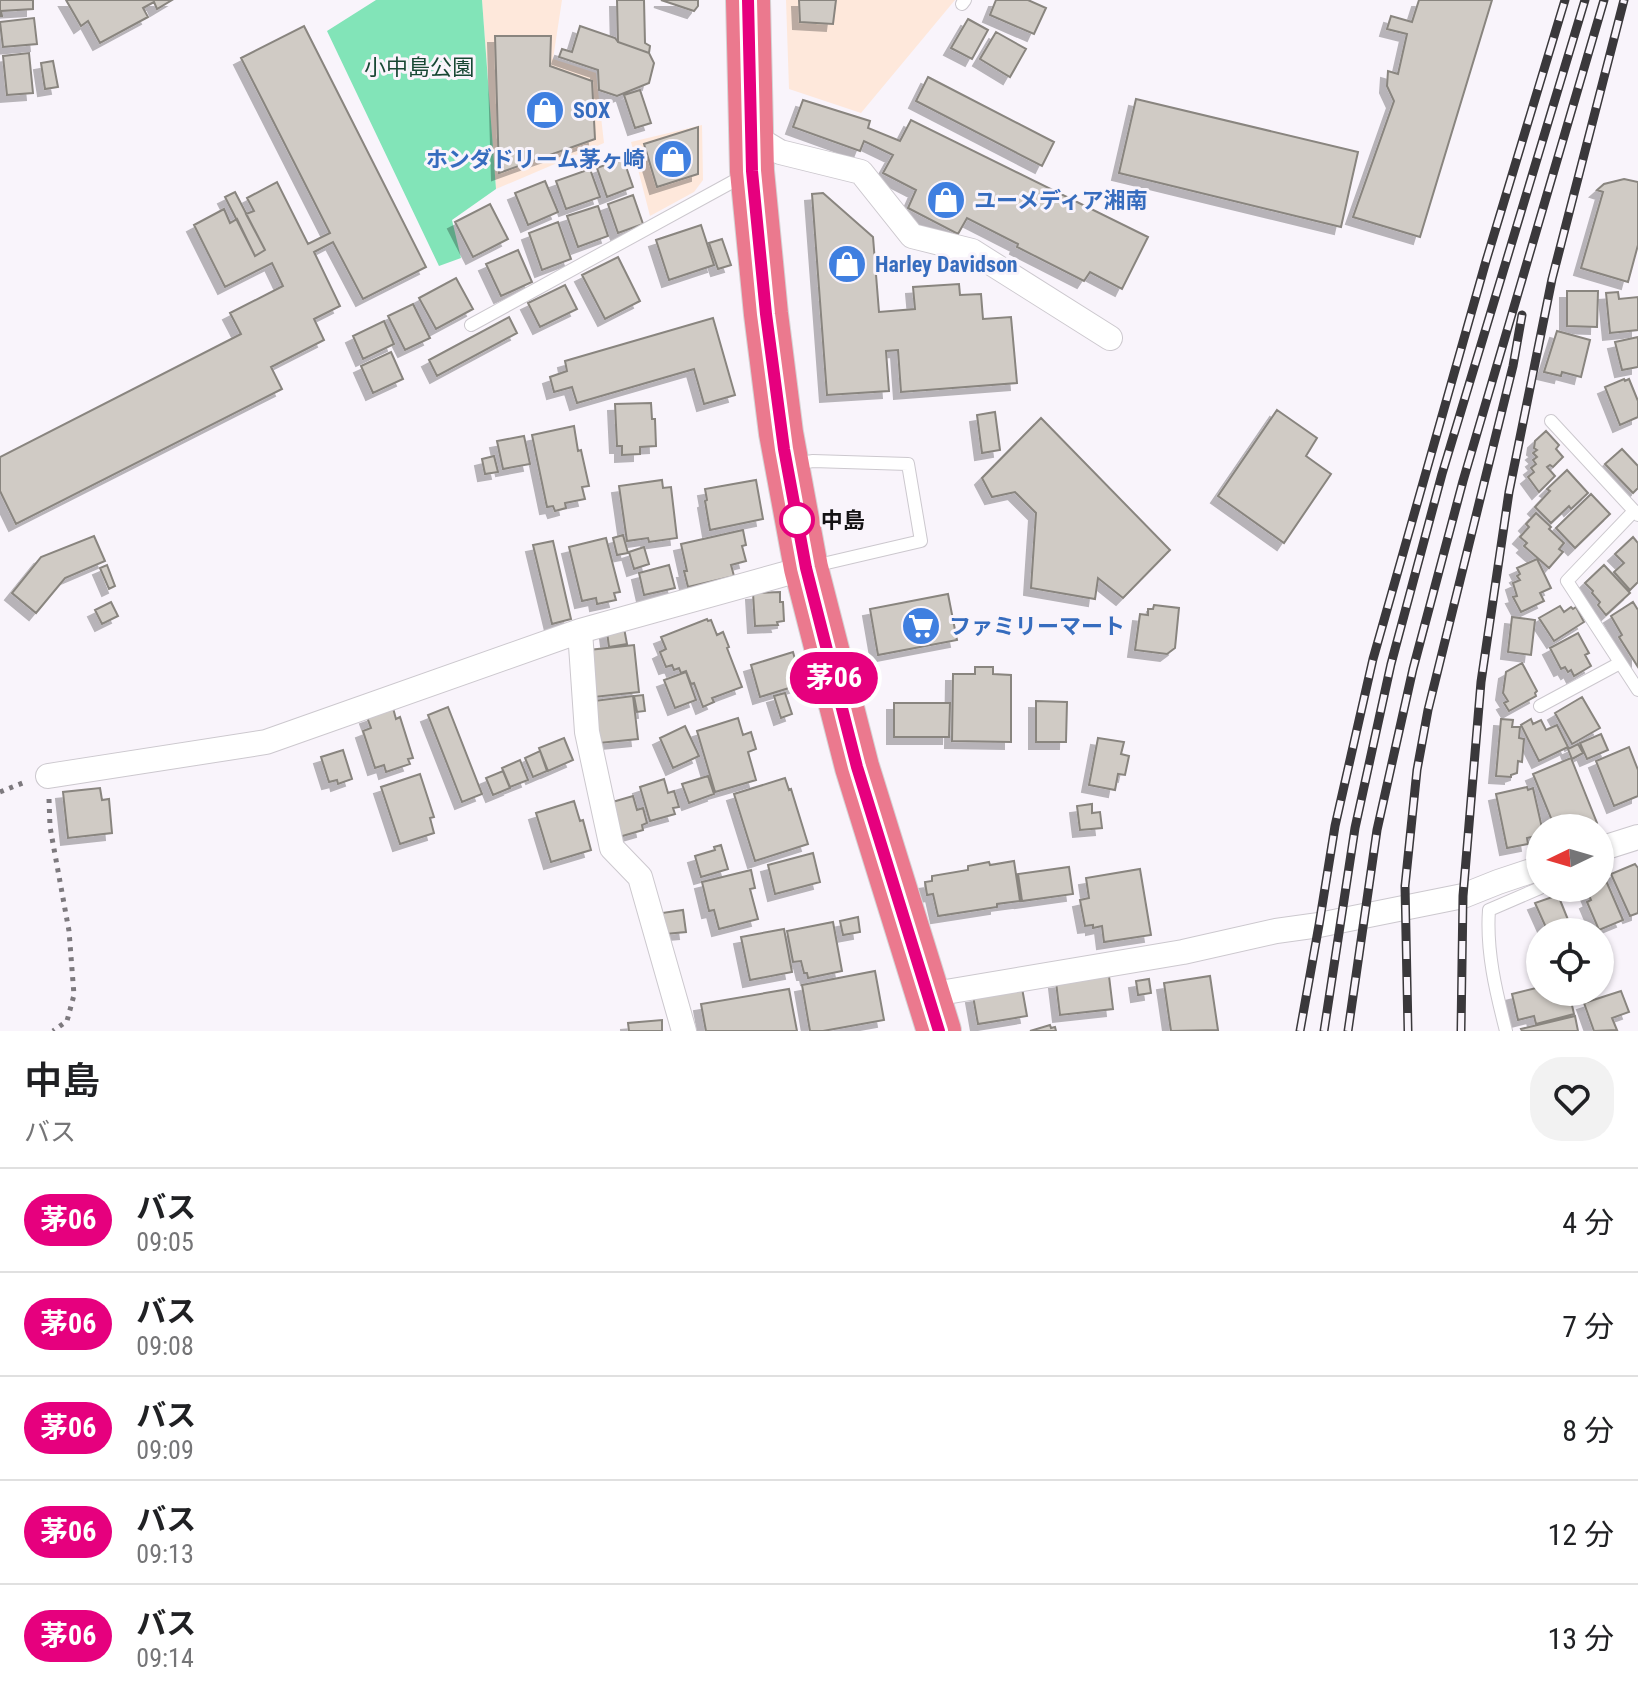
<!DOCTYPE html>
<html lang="ja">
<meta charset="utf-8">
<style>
body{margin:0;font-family:"Roboto Condensed","Noto Sans JP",sans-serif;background:#f2f2f2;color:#202124;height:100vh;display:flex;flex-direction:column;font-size:30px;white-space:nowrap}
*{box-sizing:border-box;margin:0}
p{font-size:26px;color:#757577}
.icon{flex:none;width:44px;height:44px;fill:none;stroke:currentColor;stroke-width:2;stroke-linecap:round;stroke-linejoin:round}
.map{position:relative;height:1031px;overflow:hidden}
.drawer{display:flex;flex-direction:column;background:#fff;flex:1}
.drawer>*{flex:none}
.badge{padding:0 16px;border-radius:26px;font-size:28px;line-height:52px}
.needle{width:52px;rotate:265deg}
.buttons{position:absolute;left:1526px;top:814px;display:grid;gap:16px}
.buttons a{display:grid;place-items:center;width:88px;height:88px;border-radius:50%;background:#fff;box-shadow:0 2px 6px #0004;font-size:40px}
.map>.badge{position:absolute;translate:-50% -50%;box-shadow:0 0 0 4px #fff}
.round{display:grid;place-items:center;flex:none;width:84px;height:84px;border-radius:32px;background:#f2f2f2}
.headline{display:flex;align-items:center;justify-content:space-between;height:136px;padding:0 24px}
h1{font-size:38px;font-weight:600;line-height:60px}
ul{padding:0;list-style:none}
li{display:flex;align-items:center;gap:24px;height:104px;padding:0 24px;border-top:2px solid #e0e0e0}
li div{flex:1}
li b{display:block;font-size:30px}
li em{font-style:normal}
li .badge{min-width:88px;font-weight:700;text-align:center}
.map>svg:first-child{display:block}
.commercial{fill:#fee8db}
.green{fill:#82e4b8}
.building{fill:#d0cbc5;stroke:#89857f;stroke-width:2;filter:url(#shadow)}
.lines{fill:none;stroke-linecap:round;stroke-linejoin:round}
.lane-casing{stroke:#ccc8ce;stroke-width:14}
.street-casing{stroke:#ccc8ce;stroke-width:26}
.highway-casing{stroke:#d5d4d5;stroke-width:46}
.path{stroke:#7d797e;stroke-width:5;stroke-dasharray:4 6;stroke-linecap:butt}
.lane{stroke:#fff;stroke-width:12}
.street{stroke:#fff;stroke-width:24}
.highway{stroke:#eb798e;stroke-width:44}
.rail-casing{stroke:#3a383b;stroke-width:9}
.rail{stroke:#f9f4fb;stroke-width:6;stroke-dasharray:18;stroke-linecap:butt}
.line-casing{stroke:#fff;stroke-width:18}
.line{stroke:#e6007e;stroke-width:12}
.stop-dot{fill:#fff;stroke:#e6007e;stroke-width:4}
.labels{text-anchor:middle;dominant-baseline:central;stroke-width:6;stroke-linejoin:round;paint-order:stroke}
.park-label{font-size:22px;fill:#184834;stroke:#f9f4fb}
.shop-label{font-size:22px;font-weight:bold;fill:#366cbe;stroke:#f9f4fb;text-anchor:start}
.stop-label{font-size:22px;font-weight:bold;fill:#141214;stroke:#f9f4fb;text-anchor:start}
</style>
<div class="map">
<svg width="1638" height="1031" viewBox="0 0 1638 1031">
<defs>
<filter id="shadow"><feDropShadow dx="-7" dy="7" stdDeviation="0" flood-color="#0004"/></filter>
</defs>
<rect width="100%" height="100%" fill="#f9f4fb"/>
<path class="commercial" d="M482 0H562L553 59 596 73 604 143 496 189Z
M786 0H955L861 113 789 89Z
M702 125 703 180 694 192 650 216 631 142Z"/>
<path class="green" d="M376 0H482L496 189 452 220 461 258 439 266 327 31Z"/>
<path class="building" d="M0 0H33V9L1 11 2 16H0Z
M66 0H172L157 9 154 2 143 8 148 17 100 43 88 21 81 26Z
M617 0H644L645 43 650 46 649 53 618 42Z
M661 0H698V6L694 11Z
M799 0H836L833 24 800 22Z
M996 0H1028L1046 8 1034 34 990 15Z
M1419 0H1492L1420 237 1353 217 1394 101 1387 86 1388 71 1398 74 1407 34 1387 29 1391 16 1412 22Z
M34 18 37 44 3 47 0 22Z
M968 19 988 30 972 59 951 48Z
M304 26 426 267 363 299 333 242 314 252 340 306 314 319 324 340 271 367 282 389 16 524 0 491V457L241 334 230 313 283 286 272 263 225 287 194 225 224 209 230 223 237 219 255 256 265 250 246 214 254 211 247 198 277 182 308 244 330 233 241 58Z
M580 26 615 38 618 42 649 53 654 63 649 83 617 96 599 90 598 70 559 57 562 49 572 52Z
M996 32 1026 49 1010 77 980 59Z
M495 36H551L550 66 592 81 595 139 499 173Z
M29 53 33 93 7 95 3 56Z
M53 61 58 87 45 89 41 63Z
M928 77 1054 142 1042 166 916 101Z
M640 90 651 123 635 128 624 95Z
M1136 99 1358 152 1341 227 1119 173Z
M803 100 870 121 868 128 900 141 911 120 1148 237 1122 289 1090 272 1084 281 1017 247 1018 244 967 218 958 234 908 208 916 190 883 173 893 155 864 141 860 151 793 127Z
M698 127V174L657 187 644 144Z
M623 158 633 187 607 197 597 168Z
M590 169 600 197 566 209 556 181Z
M1624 179 1638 182V245L1628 282 1581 268 1603 192 1597 190 1604 184Z
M545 181 558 212 528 225 515 193Z
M235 192 265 250 255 256 225 197Z
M823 193 873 237 879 312 915 309 913 287 959 284 960 295 981 294 983 319 1011 317 1017 383 901 392 898 350 886 351 889 391 827 395 812 194Z
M633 195 643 224 618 233 608 204Z
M490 204 508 239 473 257 455 222Z
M598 206 608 236 578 247 567 216Z
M558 222 571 259 542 270 529 233Z
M701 225 714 265 669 280 656 240Z
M722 239 731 265 718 269 709 243Z
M518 250 532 282 501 296 486 264Z
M618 257 640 301 605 319 582 275Z
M456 278 473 309 436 329 419 298Z
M565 285 577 309 540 327 528 303Z
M1567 291H1598L1597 327 1567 326Z
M1618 292 1619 299 1638 297V330L1610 333 1606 293Z
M413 304 430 338 405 350 388 316Z
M509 317 517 333 437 376 429 360Z
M713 318 735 395 704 404 694 369 577 403 572 387 554 392 550 377 567 371 565 361Z
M384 321 394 344 363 359 353 336Z
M1557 331 1590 340 1581 377 1562 372 1561 376 1544 372Z
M1638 337V367L1622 370 1615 342Z
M391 352 403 379 373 393 361 366Z
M1624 379 1625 381 1629 379 1638 401V417L1620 425 1605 387Z
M651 403 652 419H655L656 446 640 447V454L622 455V446H617L615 404Z
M1277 410 1317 438 1306 456 1331 474 1284 543 1218 496Z
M995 412 1000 450 982 453 977 415Z
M1041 418 1170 550 1123 598 1098 578 1095 599 1031 588 1036 513 1015 492 992 497 982 478Z
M574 426 578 451 581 450 589 486 582 487 585 499 565 503 566 508 555 511 553 506 547 507 532 435Z
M1546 431 1559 445 1556 449 1563 457 1553 467 1550 465 1547 467 1555 476 1539 492 1528 477 1534 472 1531 468 1536 464 1533 460 1537 457 1533 453 1537 450 1534 448 1535 441Z
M524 436 530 464 503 469 497 441Z
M1622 449 1638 466V488L1633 493 1605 464Z
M494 456 498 472 485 474 482 459Z
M1567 470 1588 493 1571 509 1569 506 1551 523 1535 507 1550 491 1547 489Z
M662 480 663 488 671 487 677 538 649 542 648 538 627 541 619 486Z
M756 480 763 519 710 530 705 501 707 500 705 489Z
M1591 494 1610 514 1575 548 1556 528Z
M1536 513 1551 527 1549 529 1564 543 1559 549 1563 552 1549 568 1524 546 1527 543 1520 537 1529 527 1526 524Z
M743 530 746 545 742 546 746 561 731 565 734 576 688 587 684 571H687L681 544Z
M623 535 628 553 617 555 613 538Z
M94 536 105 561 65 578 36 613 12 593 41 557Z
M1633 537 1638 543V582L1630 590 1614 572 1624 563 1615 554Z
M606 538 620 592 614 593 616 600 597 604 596 598 582 601 569 547Z
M553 541 571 619 552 624 533 545Z
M644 547 649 564 634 569 629 552Z
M1537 559 1551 588 1540 593 1544 601 1521 612 1513 597 1517 596 1513 583 1520 580 1517 576 1520 574 1517 568Z
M107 565 115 586 109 589 100 568Z
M669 565 675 588 644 595 639 573Z
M1604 565 1630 593 1606 615 1598 605 1600 602 1592 593 1593 591 1585 583Z
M780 592V602H783L784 621 777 622 778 625 755 626 753 593Z
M948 594 957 640 878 655 870 609Z
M111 602 118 616 102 624 95 610Z
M1633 602 1638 610V667L1619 637 1622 635 1611 616Z
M1154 605 1179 608 1175 648 1167 654 1135 650 1140 614 1148 615V609H1153Z
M1560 606 1564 612 1571 607 1573 609 1576 607 1584 622 1554 641 1539 618Z
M1512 617 1535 620 1531 655 1508 652Z
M707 619 708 621 711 620 717 635 723 632 729 647 727 648 742 687 712 698 714 702 703 707 694 683 691 684 686 671 681 673 679 668 674 670 672 665 666 667 660 652 666 649 661 637Z
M624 628 627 644 609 647 607 632Z
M1578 633 1589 653 1585 655 1591 666 1574 676 1571 670 1568 672 1565 667 1561 669 1550 648Z
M634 645 639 692 594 697 589 650Z
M793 652 802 684 760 697 751 665Z
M1522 663 1537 691 1535 693 1536 696 1509 711 1504 703 1508 701 1503 693 1506 672Z
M975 667H993V674L1011 675V742L952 741 953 674H975Z
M686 672 696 700 675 708 664 680Z
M785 693 792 714 781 718 774 696Z
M643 695 645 711 637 712 634 696Z
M633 696 638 739 599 743 594 701Z
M1582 697 1600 728 1572 744 1555 713Z
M1036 701 1067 702 1066 742H1036Z
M894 703H950L949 737H894Z
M448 707 482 794 462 802 428 715Z
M393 708 396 719 400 717 413 758 408 759 410 764 386 772 384 765 375 768 363 731 371 728 367 717Z
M738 718 743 735 751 732 756 749 748 752 756 780 715 792 697 731Z
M1501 719 1513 720 1512 727H1520L1519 738 1524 739 1522 762 1518 761 1517 773 1511 775V777L1496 776Z
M1531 719 1533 724 1541 720 1546 730 1557 725 1568 747 1539 761 1521 725Z
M685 726 699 756 673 768 660 738Z
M1601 734 1608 750 1587 759 1580 743Z
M564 738 573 760 548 771 539 748Z
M1098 738 1124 742 1121 754 1129 756 1125 775 1118 774 1115 790 1089 785Z
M1578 744 1583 753 1572 759 1568 749Z
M1629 747 1638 770V796L1614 806 1596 761Z
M343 750 352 779 338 784 337 780 329 782 321 757Z
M540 751 547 771 533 777 525 758Z
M1571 758 1597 823 1585 828H1555L1533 774Z
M520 760 528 780 510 787 502 768Z
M503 771 510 788 493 795 486 778Z
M420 774 434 817 430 818 434 833 400 844 381 787Z
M708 776 714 794 689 803 682 784Z
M785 778 789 790 791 789 808 844 755 861 734 794Z
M664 779 668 793 674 791 679 807 673 808 675 814 650 821 640 787Z
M1527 787 1528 790 1533 788 1542 828H1540V835L1527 838 1528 844 1507 848 1496 794Z
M100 788 102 800 109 799 112 833 68 838 63 792Z
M633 796 637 810 643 808 647 823 642 825 643 830 619 837 609 803Z
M574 801 580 821 583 820 591 850 551 862 536 813Z
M1092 804V813L1100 812 1102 828 1080 830 1077 806Z
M721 845 728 869 701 877 695 856 715 850 714 847Z
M813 853 820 882 775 894 768 865Z
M1014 861 1020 901 997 904V907L938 916 933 894 927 895 925 882 932 881V876L968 870V866L989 862 990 865Z
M1635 864 1638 868V913L1630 916 1611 874Z
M1069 867 1073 894 1022 901 1018 874Z
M1140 869 1151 935 1104 942 1102 926 1093 928V925L1085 926 1080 900 1089 898 1086 878Z
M751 870 755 888 750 889 758 919 719 929 714 910 709 911 702 882Z
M1604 876 1623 920 1599 930 1587 902 1591 900 1586 888H1600V878Z
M1558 895 1573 932H1548L1535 903Z
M683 910 686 932 665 934 662 913Z
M858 917 860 932 843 935 840 921Z
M833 922 842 971 808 978 807 973H804L801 961 793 962 787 931Z
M784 929 792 972 750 980 741 937Z
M875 971 884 1020 823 1031H810L802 985Z
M1109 976 1113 1009 1060 1015 1056 982Z
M1210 976 1218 1030 1171 1031 1164 983Z
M1149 979 1151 993 1138 995 1136 981Z
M1540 987V992H1569L1574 1014 1536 1024 1534 1016 1518 1020 1512 994Z
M1022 988 1027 1016 978 1024 973 996Z
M789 989 797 1031H706L701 1004Z
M1621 991 1629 1012 1612 1018 1617 1030 1594 1031 1584 1003Z
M1575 1016 1578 1031H1522L1521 1029Z
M662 1020V1031H629L628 1023Z
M1050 1025 1051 1028 1055 1027 1056 1031H1030Z"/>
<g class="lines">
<defs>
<path id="lane" d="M962 4 965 0
M471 325 745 175
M1551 421 1638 515
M794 464 813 461 908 464 921 541 814 566
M1634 511 1567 581 1638 690
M1540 706 1620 663
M1506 1031C1496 992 1486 951 1489 910L1540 888"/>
<path id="street" d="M750 134 780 152 861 172 912 236 972 251 1110 338
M580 631 587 732 612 848 640 877 684 1031
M48 776 266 742 580 631 806 568
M1600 849 1638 837
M928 995 1183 952 1276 931 1319 925 1463 896 1498 882 1540 868"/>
<path id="highway" d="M748 0 752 171 766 314 781 433 806 568 857 767 939 1031"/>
</defs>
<use href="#lane" class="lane-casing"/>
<use href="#street" class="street-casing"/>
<use href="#highway" class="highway-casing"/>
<path class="path" d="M0 792 25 782
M49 799 50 827 69 931 74 995 67 1021 53 1031"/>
<use href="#lane" class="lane"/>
<use href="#street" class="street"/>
<use href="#highway" class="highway"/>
<defs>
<path id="rail" d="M1300 1031 1319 925 1335 826 1373 659 1486 261 1565 0
M1324 1031 1355 828 1391 664 1442 474 1585 0
M1348 1031 1377 830 1413 669 1463 481 1604 0
M1408 1031 1405 886 1417 770 1428 710 1513 366 1522 315
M1461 1031 1463 896 1481 682 1509 492 1552 279 1624 0"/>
</defs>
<use href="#rail" class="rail-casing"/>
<use href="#rail" class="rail"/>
</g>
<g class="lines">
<defs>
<path id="line" d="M748 0 752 171 766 314 784 449 806 568 857 767 939 1031"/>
</defs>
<use href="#line" class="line-casing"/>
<use href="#line" class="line"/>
</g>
<defs>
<symbol id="shop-disc" viewBox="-11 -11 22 22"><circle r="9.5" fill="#3f7fe0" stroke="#f9f4fb"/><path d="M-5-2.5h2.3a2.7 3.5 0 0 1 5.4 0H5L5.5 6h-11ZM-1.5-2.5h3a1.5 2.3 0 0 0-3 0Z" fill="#fff"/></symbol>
<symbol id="supermarket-disc" viewBox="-11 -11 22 22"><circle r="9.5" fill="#3f7fe0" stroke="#f9f4fb"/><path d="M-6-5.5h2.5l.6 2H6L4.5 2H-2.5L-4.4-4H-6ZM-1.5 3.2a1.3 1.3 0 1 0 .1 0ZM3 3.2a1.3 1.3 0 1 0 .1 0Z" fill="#fff"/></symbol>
</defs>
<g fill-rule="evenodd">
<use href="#shop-disc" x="523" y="88" width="44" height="44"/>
<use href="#shop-disc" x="651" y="137" width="44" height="44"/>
<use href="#shop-disc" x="924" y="178" width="44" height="44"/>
<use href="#shop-disc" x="825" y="242" width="44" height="44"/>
<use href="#supermarket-disc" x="899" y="604" width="44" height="44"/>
</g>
<circle class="stop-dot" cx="797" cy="520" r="16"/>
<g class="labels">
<g class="park-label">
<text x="419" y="67">小中島公園</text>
</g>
<g class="shop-label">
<text x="573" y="110">SOX</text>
<text x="645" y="159" text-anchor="end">ホンダドリーム茅ヶ崎</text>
<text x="974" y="200">ユーメディア湘南</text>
<text x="875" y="264">Harley Davidson</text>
<text x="949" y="626">ファミリーマート</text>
</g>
<g class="stop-label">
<text x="821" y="520">中島</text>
</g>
</g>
</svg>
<div class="buttons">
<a><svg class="needle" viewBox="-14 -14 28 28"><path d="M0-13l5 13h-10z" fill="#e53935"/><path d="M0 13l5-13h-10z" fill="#757577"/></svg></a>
<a><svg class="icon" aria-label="locate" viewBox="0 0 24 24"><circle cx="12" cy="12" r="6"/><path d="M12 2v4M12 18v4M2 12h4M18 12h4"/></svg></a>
</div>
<b class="badge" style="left:834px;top:678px;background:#e6007e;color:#fff">茅06</b>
</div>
<section class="drawer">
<div class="headline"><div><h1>中島</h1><p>バス</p></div><a class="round"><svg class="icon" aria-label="heart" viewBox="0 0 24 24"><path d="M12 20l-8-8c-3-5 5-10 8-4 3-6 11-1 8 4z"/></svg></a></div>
<ul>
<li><span class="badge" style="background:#e6007e;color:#fff">茅06</span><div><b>バス</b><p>09:05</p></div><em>4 分</em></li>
<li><span class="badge" style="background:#e6007e;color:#fff">茅06</span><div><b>バス</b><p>09:08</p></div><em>7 分</em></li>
<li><span class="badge" style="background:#e6007e;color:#fff">茅06</span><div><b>バス</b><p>09:09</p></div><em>8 分</em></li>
<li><span class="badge" style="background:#e6007e;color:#fff">茅06</span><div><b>バス</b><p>09:13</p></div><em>12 分</em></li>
<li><span class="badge" style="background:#e6007e;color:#fff">茅06</span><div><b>バス</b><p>09:14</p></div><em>13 分</em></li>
</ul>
</section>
